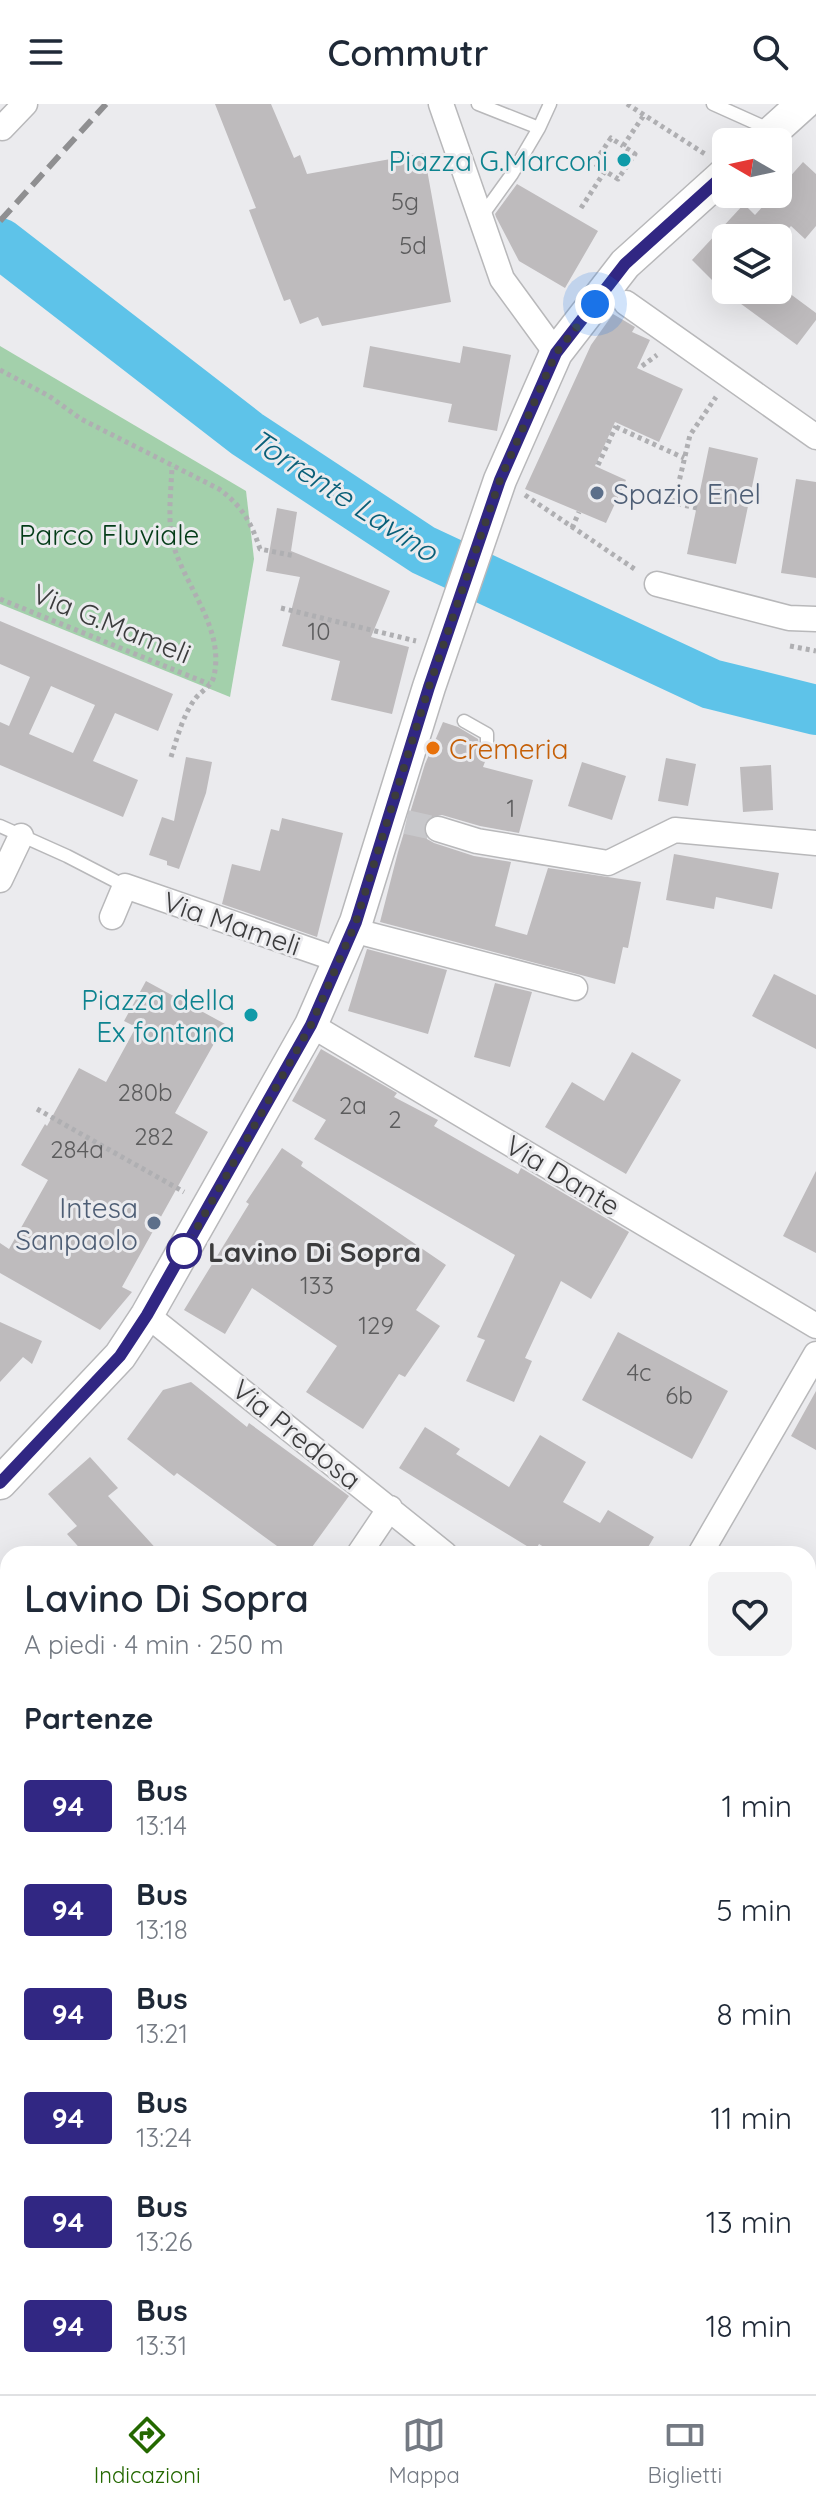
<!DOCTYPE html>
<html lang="it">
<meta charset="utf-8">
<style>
body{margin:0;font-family:Quicksand,sans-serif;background:#f2f2f3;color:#1f2937;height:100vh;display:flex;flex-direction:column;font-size:30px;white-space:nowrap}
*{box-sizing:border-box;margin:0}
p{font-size:26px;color:#747a83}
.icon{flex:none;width:44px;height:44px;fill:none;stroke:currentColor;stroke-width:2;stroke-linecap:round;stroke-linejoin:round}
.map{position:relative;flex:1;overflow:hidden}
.sheet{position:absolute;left:0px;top:1442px;width:816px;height:848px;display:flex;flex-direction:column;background:#fff;border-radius:24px 24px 0 0;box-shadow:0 8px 32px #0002}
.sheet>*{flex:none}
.badge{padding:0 16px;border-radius:6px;font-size:28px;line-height:52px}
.needle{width:52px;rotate:279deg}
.tools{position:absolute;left:712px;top:24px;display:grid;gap:16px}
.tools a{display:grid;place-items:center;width:80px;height:80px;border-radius:12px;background:#fff;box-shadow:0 8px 32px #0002;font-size:40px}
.you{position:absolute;width:40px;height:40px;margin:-20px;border:6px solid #fff;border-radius:50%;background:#1a73e8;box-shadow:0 0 0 12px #1a73e833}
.map>.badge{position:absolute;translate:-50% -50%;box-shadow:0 0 0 4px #fff}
h2{padding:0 24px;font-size:30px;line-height:72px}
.round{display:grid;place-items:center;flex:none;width:84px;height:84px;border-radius:12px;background:#f2f2f3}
.head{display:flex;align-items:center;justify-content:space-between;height:136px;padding:0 24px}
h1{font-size:38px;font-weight:600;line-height:60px}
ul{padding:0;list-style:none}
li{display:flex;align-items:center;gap:24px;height:104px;padding:0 24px}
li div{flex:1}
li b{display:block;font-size:30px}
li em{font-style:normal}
li .badge{min-width:88px;font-weight:700;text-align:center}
header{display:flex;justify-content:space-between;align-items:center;height:104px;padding:0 24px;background:#fff;font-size:36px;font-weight:600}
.dock{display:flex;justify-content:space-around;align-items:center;height:112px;border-top:2px solid #e0e1e3;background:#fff;font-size:22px;color:#747a83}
.dock a{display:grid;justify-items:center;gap:4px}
.dock .current{color:#246800}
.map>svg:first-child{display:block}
.green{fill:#a3d0ab}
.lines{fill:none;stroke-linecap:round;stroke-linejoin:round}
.river{stroke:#5ec3e9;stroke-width:50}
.building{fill:#bebbbd;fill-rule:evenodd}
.street-tunnel{stroke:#c8c8cb;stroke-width:24;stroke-dasharray:24 12;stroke-linecap:butt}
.lane-casing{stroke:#b8b8ba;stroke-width:15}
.street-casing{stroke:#b8b8ba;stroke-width:27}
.secondary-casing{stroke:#b8b8ba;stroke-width:35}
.path{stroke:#afafb2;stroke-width:5;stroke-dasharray:4 4;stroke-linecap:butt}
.lane{stroke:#fff;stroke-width:12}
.street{stroke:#fff;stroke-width:24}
.secondary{stroke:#fff;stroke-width:32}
.rail{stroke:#8f8f91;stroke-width:6;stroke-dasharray:16 8;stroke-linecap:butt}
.line-casing{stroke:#fff;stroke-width:18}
.line{stroke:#312783;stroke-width:12}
.walk{stroke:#3c3c3d;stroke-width:8;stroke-dasharray:0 14.4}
.culture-dot{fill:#0f9aa8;stroke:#ebebee;stroke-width:3}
.service-dot{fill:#5c6f8a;stroke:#ebebee;stroke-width:3}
.food-dot{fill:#e8710a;stroke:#ebebee;stroke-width:3}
.stop-dot{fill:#fff;stroke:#312783;stroke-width:4}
.labels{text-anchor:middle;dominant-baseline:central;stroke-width:6;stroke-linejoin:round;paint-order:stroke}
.number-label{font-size:24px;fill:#5c5c5d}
.culture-label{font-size:28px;fill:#0d838f;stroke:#ebebee;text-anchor:end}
.service-label{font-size:28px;fill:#4e5e75;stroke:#ebebee;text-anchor:start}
.park-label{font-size:28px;fill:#043c18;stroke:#ebebee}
.street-label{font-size:28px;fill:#3c3c3d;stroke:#ebebee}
.food-label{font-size:28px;fill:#c56008;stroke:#ebebee;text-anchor:start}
.stop-label{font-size:28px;font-weight:bold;fill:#3c3c3d;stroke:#ebebee;text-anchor:start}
.water-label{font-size:30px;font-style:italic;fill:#095f78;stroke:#ebebee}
</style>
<header><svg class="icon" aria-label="menu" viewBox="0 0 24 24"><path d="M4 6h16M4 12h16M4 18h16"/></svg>Commutr<svg class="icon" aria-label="search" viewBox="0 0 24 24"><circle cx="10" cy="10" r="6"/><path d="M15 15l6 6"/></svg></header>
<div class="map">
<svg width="816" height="2290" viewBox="0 0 816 2290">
<rect width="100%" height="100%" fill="#ebebee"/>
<path class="green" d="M0 242 246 387 254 455 230 593 0 500Z"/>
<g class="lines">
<path class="river" d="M0 139 247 330 423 446 711 580 816 606"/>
</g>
<path class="building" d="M215 0H271L294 54 300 51 307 70 424 49 451 198 322 222 318 213 300 220 290 195 284 197 249 106 256 104Z
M803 58 816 70V122L805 135 791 122 780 134H726V186H785L816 209V216L797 241 722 186 692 156 744 100 755 111 774 90H778V86Z
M517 80 598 127 565 184 519 157 496 113 495 110Z
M613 210 635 223 632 228 650 236 637 264 683 285 659 338 615 318 595 362 626 376 606 419 525 385 591 241Z
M370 242 460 259 463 242 511 251 497 327 448 318 452 300 363 283Z
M709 343 758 354 736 460 687 450Z
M796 375 816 378V474L781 469Z
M277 404 297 408 291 447 390 487 371 533 409 543 392 610 331 596 340 557 282 542 300 473 266 467Z
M0 517 173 590 158 627 115 609 93 657 138 676 123 713 0 661V618L9 622 30 573 0 560ZM51 582 95 601 73 649 29 630Z
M443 618 458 623 478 635 480 646 488 650 483 663 533 676 519 729 480 722 442 711 428 714 424 721 427 735 434 739 474 752 511 758 495 822 527 831 548 764 641 778 628 844 623 843 615 880 380 818 398 748 425 660Z
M186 653 212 658 206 689 179 765 167 761V757L149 751 162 713 174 717Z
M666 654 696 660 688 702 658 697Z
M582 658 626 672 612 716 568 702Z
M771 661 773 706 743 708 740 663Z
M282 714 343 729 317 833 222 800 232 760 260 767 271 725 279 727Z
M674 750 779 769 772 805 716 793 714 805 666 796Z
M367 845 447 866 428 930 348 907Z
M774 870 816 891V945L752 912Z
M146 877 225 920 175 1009 208 1028 122 1183 132 1188 100 1226 0 1169V1139L9 1145 48 1076 21 1061 45 1020 47 1022 79 964 106 978 136 923 124 917Z
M495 879 532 888 510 963 474 953Z
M321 945 397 989 394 993 438 1016 434 1022 518 1070 521 1064 629 1128 591 1195 561 1177 525 1254 532 1257 514 1298 466 1277 485 1236 477 1233 515 1151 314 1035 326 1016 292 997Z
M632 948 681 976 626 1070 545 1023 572 978 604 997Z
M282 1044 303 1058 301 1062 446 1161 416 1206 440 1222 405 1273 399 1270 363 1325 306 1288 337 1242 252 1184 225 1230 184 1206 249 1100 246 1098Z
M816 1067V1149L783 1132Z
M0 1218 42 1237 32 1260 23 1253 0 1278Z
M618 1228 728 1287 692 1355 582 1296Z
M191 1278 247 1323 249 1319 349 1392 307 1450H288L177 1369 174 1372 127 1335 163 1286Z
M816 1287V1346L791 1332Z
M425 1323 460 1345 456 1350 509 1383 540 1331 586 1358 563 1398 600 1419 608 1406 654 1433 644 1450H555L539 1440 535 1447 399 1364Z
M90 1353 118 1384 108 1392 161 1450H85L67 1430 77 1422 48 1390Z"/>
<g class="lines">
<path class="street-tunnel" d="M406 718 438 725"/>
<defs>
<path id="lane" d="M478 0 539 24 550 0
M713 0 771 26
M481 113 512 70 539 24
M464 617 487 630V641
M0 722 67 752 125 782
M0 1505 8 1513
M0 1647H8"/>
<path id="street" d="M441 0 502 175 556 249
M0 22 2 24 25 0
M626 199 816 333
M657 480 789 514 816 515
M438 725 477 737 608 759 675 726 816 739
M0 776 21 732
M112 813 125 782 339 856
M352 826 575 884
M311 921 816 1222
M147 1211 445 1450
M359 1450 390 1404
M700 1450 816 1250
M808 1729 816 1733
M0 1979 8 1967
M0 2049 8 2054
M496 2282 518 2290
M79 2290 84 2282
M555 2290 557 2282"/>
<path id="secondary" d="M761 38 803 0
M0 1379 120 1252 147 1211 311 921 356 818 429 583 500 376 556 249 625 160 726 69"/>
</defs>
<use href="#lane" class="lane-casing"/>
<use href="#street" class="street-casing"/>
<use href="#secondary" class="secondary-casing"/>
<path class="path" d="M627 0 705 50
M605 67 594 59 611 34 623 42
M581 104 605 67 618 75 635 50 623 42 644 11
M642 262 657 251
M0 266 49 292 81 315 219 385C242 402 251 418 260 445L295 452
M616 323 684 354
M598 361 616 322
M525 391 636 466
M697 404 674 399 690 331 716 293
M572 424 579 408
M0 495 209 580
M281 504 416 537
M790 542 816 547
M171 653C177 634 183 611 195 595 201 587 212 582 214 572 224 527 190 488 176 449 166 423 171 390 172 362
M37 1005 184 1088"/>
<use href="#lane" class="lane"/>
<use href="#street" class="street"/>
<use href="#secondary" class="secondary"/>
<path class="rail" d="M0 117 106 0"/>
</g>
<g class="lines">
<defs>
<path id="line" d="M0 1379 120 1252 147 1211 311 921 356 818 429 583 500 376 556 249 625 160 726 69"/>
</defs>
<use href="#line" class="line-casing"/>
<use href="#line" class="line"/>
<path class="walk" d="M184 1147 311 921 356 818 429 583 500 376 556 249 595 200"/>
</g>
<g class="culture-dot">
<circle cx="624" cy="56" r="8"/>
<circle cx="251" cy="911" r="8"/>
</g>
<g class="service-dot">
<circle cx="597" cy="389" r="8"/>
<circle cx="154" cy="1119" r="8"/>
</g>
<circle class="food-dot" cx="433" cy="644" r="8"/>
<circle class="stop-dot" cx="184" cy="1147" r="16"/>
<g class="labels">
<g class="number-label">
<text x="405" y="97">5g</text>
<text x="413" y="141">5d</text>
<text x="319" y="527">10</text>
<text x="511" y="704">1</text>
<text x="145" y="988">280b</text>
<text x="353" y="1001">2a</text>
<text x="395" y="1015">2</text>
<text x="154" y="1032">282</text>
<text x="77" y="1045">284a</text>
<text x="317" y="1181">133</text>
<text x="376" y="1221">129</text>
<text x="639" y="1268">4c</text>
<text x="679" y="1291">6b</text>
</g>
<g class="culture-label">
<text x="608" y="56">Piazza G.Marconi</text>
<text x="235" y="895">Piazza della<tspan x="235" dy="32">Ex fontana</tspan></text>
</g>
<g class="service-label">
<text x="613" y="389">Spazio Enel</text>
<text x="138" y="1103" text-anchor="end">Intesa<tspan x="138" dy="32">Sanpaolo</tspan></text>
</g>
<g class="park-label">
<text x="109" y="430">Parco Fluviale</text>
</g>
<g class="street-label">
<text transform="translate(112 519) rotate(22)">Via G.Mameli</text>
<text transform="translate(232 819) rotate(19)">Via Mameli</text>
<text transform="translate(563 1071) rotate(31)">Via Dante</text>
<text transform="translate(297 1330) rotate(39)">Via Predosa</text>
</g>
<g class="food-label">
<text x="449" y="644">Cremeria</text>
</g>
<g class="stop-label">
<text x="208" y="1147">Lavino Di Sopra</text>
</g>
<g class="water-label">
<text transform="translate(344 391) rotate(33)">Torrente Lavino</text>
</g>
</g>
</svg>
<div class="tools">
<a><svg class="needle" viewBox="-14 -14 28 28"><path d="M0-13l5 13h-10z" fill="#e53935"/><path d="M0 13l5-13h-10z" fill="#747a83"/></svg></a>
<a><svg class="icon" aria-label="layers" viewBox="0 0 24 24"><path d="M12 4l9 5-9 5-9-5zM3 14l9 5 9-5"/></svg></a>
</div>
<div class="you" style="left:595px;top:200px"></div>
<section class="sheet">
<div class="head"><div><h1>Lavino Di Sopra</h1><p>A piedi · 4 min · 250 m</p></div><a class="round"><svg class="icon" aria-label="heart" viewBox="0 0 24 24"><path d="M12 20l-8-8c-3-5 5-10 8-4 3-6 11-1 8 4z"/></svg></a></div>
<h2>Partenze</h2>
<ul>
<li><span class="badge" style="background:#312783;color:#fff">94</span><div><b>Bus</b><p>13:14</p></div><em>1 min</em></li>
<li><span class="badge" style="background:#312783;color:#fff">94</span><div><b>Bus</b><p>13:18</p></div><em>5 min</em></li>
<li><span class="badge" style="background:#312783;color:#fff">94</span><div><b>Bus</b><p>13:21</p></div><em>8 min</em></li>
<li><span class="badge" style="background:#312783;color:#fff">94</span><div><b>Bus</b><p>13:24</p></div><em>11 min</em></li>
<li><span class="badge" style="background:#312783;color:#fff">94</span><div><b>Bus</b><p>13:26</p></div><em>13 min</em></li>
<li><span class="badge" style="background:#312783;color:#fff">94</span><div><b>Bus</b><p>13:31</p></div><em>18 min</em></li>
</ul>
</section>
</div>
<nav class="dock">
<a class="current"><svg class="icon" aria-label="directions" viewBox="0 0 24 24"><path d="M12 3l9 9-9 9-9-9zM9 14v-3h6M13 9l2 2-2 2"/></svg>Indicazioni</a>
<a><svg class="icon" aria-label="map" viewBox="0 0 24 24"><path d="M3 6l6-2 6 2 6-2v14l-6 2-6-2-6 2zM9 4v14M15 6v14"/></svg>Mappa</a>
<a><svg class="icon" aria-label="tickets" viewBox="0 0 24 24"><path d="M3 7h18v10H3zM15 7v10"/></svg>Biglietti</a>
</nav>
